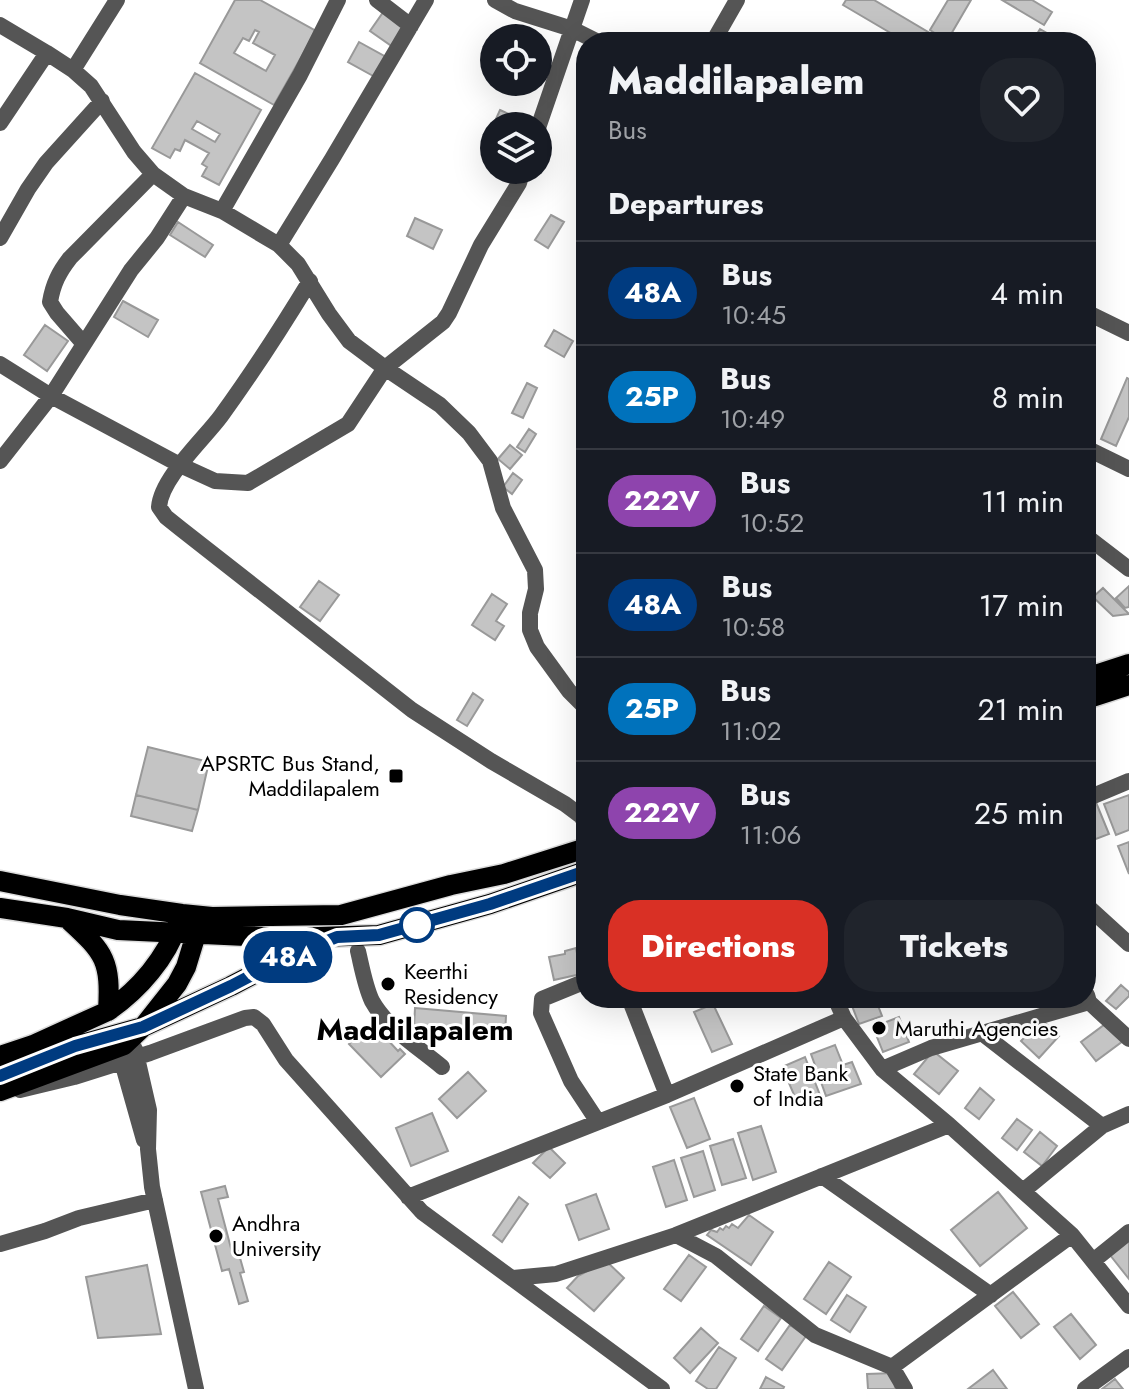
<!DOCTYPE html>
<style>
body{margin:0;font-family:Jost,sans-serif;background:#20242c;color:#f1f3f6;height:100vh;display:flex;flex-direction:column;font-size:30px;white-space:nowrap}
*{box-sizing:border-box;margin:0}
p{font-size:26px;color:#9ea1a6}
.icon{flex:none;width:44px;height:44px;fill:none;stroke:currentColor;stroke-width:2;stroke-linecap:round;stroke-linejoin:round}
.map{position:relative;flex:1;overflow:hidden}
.drawer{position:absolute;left:576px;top:32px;width:520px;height:976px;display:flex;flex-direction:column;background:#171b24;border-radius:32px;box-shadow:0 8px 32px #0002}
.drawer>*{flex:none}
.badge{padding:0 16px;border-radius:26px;font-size:28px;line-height:52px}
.buttons{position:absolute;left:480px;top:24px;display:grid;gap:16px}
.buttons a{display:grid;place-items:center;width:72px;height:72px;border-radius:50%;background:#171b24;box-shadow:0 8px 32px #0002;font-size:40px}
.map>.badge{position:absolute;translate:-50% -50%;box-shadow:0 0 0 4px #fff}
h2{padding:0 32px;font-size:30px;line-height:72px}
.round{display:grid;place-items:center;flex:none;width:84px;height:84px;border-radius:32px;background:#20242c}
.headline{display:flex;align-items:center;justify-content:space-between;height:136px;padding:0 32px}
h1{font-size:38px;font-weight:800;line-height:60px}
.cta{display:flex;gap:16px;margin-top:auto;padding:16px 32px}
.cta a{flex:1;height:92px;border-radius:32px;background:#d93025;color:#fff;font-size:32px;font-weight:800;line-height:92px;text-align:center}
.cta a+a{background:#20242c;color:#f1f3f6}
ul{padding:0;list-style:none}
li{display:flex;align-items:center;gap:24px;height:104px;padding:0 32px;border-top:2px solid #363941}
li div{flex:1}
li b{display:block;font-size:30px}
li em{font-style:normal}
li .badge{min-width:88px;font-weight:700;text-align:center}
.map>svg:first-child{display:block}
.building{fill:#c4c4c4;stroke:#999;stroke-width:2;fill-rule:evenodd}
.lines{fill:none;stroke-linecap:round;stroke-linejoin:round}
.major-casing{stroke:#dbdbdb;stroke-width:23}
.minor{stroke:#555;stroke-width:16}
.major{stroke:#000;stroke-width:20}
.line-casing{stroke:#fff;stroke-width:18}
.line{stroke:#003b80;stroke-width:12}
.poi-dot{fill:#000;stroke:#fff;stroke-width:3}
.stop-dot{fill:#fff;stroke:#003b80;stroke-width:4}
.labels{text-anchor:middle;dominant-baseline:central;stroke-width:6;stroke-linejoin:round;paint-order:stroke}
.poi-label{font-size:22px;fill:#000;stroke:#fff;text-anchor:start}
.district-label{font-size:30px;font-weight:bold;fill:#000;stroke:#fff}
</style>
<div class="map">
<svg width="1129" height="1389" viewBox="0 0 1129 1389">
<rect width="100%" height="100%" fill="#fff"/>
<path class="building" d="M235 0H260L316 31 274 105 200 63ZM255 30 259 32 253 43 275 55 266 71 234 53 243 38 249 41Z
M846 0H874L945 42H906L843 5Z
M948 0H971L947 41 930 30Z
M1002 0H1032L1052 12 1044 25Z
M384 11 407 27 393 47 370 31Z
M1040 29 1059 40 1057 42H1032Z
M359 42 386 57 375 77 348 62Z
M195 73 261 110 219 185 202 176 207 167 202 164 209 153 185 140 180 151 175 149 170 158 152 148ZM197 121 220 134 215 142 192 129Z
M500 110 531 124V126H494V134L490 132Z
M551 215 564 222 548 248 535 240Z
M415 218 442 230 433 249 407 236Z
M178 222 213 245 205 257 170 235Z
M123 301 158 320 148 337 114 317Z
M45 325 68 341 47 371 24 355Z
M554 330 573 341 564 357 545 346Z
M1127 378 1129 379V417L1116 446 1101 439Z
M527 383 537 388 523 418 512 413Z
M529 429 536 434 525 452 517 447Z
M510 445 522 455 510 469 498 459Z
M513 473 522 480 512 494 503 487Z
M319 581 339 595 320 621 300 607Z
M1129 586V607L1125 608 1116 598Z
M1103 588 1129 614 1113 616 1093 597Z
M492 594 507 604 496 621 504 626 495 640 472 625Z
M473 693 483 700 467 726 457 720Z
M148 747 209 762 198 810 136 795Z
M136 795 198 810 192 831 131 816Z
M1129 795V830L1116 835 1104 804Z
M1095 800 1109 834 1088 842 1086 837V804Z
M1129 842V874L1118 846Z
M576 948 581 974 554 980 549 957 565 954V951Z
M1121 985 1129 992V996L1116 1009 1106 1001Z
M849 998H875L882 1016 859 1024Z
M713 1004 732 1044 712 1052 694 1012Z
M415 1008 506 1016 505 1035 414 1027Z
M899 1017 909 1042 883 1052 873 1027Z
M1041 1019 1059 1036 1039 1058 1021 1041Z
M1108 1022 1123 1041 1096 1061 1081 1042Z
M372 1023 398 1051 400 1049 405 1054 381 1077 349 1044Z
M835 1045 843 1065 852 1062 861 1084 826 1096 811 1054Z
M933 1051 958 1071 939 1094 914 1074Z
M805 1057 820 1095 798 1104 782 1067Z
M468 1072 486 1091 457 1118 439 1099Z
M980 1088 994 1100 979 1119 965 1108Z
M694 1098 710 1139 687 1148 670 1107Z
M432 1113 448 1151 411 1166 396 1128Z
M1017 1119 1032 1130 1017 1150 1002 1138Z
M761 1126 776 1172 753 1180 738 1133Z
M1040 1132 1057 1146 1042 1166 1024 1152Z
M733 1139 746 1178 722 1185 710 1146Z
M549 1147 565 1163 550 1178 533 1163Z
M703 1151 715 1190 694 1197 681 1158Z
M674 1160 687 1200 666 1207 653 1167Z
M225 1186 228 1197 218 1199 232 1252 238 1251 244 1272 240 1273 248 1301 239 1304 229 1269 222 1271 201 1192Z
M998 1192 1027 1228 980 1266 951 1230Z
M596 1194 609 1229 579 1240 566 1205Z
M519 1197 528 1204 502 1242 493 1235Z
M749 1215 773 1232 751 1265 707 1235 711 1230 717 1232 720 1228 723 1230 726 1226 729 1228 732 1224 738 1228Z
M1127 1241 1129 1243V1279L1110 1255Z
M689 1255 706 1267 681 1301 664 1289Z
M606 1261 624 1278 594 1311 567 1288 578 1276Z
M829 1262 851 1277 826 1314 804 1299Z
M147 1265 161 1334 98 1338 86 1277Z
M1013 1292 1039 1324 1021 1338 995 1306Z
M847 1295 866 1307 850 1332 831 1320Z
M764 1306 781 1318 758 1351 741 1339Z
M1071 1314 1096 1345 1080 1359 1054 1327Z
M790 1325 806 1336 782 1370 766 1359Z
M701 1328 718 1343 690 1373 674 1358Z
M719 1347 736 1358 716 1389H708L696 1381Z
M993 1370 1007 1389H968Z
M894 1373 895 1389H868L867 1374Z
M766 1377 784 1387 783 1389H760Z
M1115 1379 1123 1389H1102Z"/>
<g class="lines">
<defs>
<path id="major" d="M1086 678 1129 664
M1086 699 1129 685
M0 881 120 905 182 914 212 917 341 915 451 885 504 874 586 848
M0 908 67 918 118 930 288 938 379 935 490 904 586 871
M70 921C105 953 111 961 108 1011
M0 1056 33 1045 108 1011C140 989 166 958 179 922
M0 1076 75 1046 143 1027 231 986 285 958 325 942
M0 1091 124 1045 143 1027 177 984 186 967 200 921"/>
</defs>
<use href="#major" class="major-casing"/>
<path class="minor" d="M377 0 411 26
M495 0 515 11 572 29 538 128
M582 0 572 29 598 42
M0 25 47 53 73 70 91 86 134 152 153 174 184 196 222 211 279 245 298 264 329 314 349 341 385 368 440 405 469 433 490 461 503 508 535 570 536 589 530 613V630L537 647 569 691 586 708
M713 42 737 0
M73 70 117 0
M0 123 47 53
M222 211 300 75 338 0
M0 238 28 189 46 163 102 101
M279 245 332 159 426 0
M310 281C282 327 253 372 221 416 204 439 161 478 159 507L166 517 181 529 412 710 491 761 565 804 581 816 586 824
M1086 312 1129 333
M83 343 57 313 50 302C53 284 59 272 70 258L153 174
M0 364 51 396 180 465 215 481 248 483 348 424 385 368 443 322 449 313 481 245 519 183 523 170
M1086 448 1129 469
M0 461 51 396 131 270 157 238 184 196
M1086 536 1129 569
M1086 799 1129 781
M1086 905 1129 944
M358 951C362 968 365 986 372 1001 387 1028 418 1047 442 1067
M586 981 542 999 541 1013 571 1081 598 1122
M1087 995 1089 1002 1129 1039
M629 998 667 1095
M835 998 844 1018 882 1069 949 1125 1072 1235 1129 1306
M983 1034 1102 1126 1129 1114
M135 1049 149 1110 148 1149 152 1187 196 1389
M122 1062 144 1140
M882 1069 931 1048 1089 1002
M20 1090 74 1077 150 1053 245 1018 254 1017 263 1024 286 1060 422 1212 662 1389
M822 1176 991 1295
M1023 1191 1102 1126
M408 1197 667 1095 844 1018
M676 1235 949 1125
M0 1244 45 1231 79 1218 155 1200
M1093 1261 1129 1232
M513 1278 556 1274 676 1235 716 1256 815 1335 892 1367 905 1389
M892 1367 1072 1235
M1085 1389 1129 1357"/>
<use href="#major" class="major"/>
</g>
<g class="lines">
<defs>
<path id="line" d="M0 1076 75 1046 143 1027 231 986 285 958 337 937 379 935 490 904 586 871"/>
</defs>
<use href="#line" class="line-casing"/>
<use href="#line" class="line"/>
</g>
<g class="poi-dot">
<rect x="388" y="768" width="16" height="16" rx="4"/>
<circle cx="388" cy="984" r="8"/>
<circle cx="879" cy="1028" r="8"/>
<circle cx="737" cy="1086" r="8"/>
<circle cx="216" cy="1236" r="8"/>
</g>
<circle class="stop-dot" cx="417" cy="925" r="16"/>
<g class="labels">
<g class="poi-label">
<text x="380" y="763" text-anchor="end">APSRTC Bus Stand,<tspan x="380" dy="25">Maddilapalem</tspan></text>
<text x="404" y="971">Keerthi<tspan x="404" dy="25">Residency</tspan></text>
<text x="895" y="1028">Maruthi Agencies</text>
<text x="753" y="1073">State Bank<tspan x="753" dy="25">of India</tspan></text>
<text x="232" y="1223">Andhra<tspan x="232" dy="25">University</tspan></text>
</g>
<g class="district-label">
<text x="415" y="1029">Maddilapalem</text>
</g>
</g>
</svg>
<div class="buttons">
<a><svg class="icon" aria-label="locate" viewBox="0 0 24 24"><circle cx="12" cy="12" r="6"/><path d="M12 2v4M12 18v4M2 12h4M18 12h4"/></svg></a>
<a><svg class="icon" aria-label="layers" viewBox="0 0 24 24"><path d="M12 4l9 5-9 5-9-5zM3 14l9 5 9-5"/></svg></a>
</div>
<b class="badge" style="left:288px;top:957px;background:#003b80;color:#fff">48A</b>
<section class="drawer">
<div class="headline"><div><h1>Maddilapalem</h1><p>Bus</p></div><a class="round"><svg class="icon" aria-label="heart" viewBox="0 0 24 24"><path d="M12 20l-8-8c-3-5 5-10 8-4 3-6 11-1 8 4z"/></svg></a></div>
<h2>Departures</h2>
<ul>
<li><span class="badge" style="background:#003b80;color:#fff">48A</span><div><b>Bus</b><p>10:45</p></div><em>4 min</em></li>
<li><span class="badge" style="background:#0072bc;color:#fff">25P</span><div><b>Bus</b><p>10:49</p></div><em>8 min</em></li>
<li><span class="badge" style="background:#8e44ad;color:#fff">222V</span><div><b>Bus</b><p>10:52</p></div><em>11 min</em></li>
<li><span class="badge" style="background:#003b80;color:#fff">48A</span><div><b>Bus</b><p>10:58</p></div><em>17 min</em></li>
<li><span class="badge" style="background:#0072bc;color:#fff">25P</span><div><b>Bus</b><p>11:02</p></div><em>21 min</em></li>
<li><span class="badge" style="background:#8e44ad;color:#fff">222V</span><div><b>Bus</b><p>11:06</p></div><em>25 min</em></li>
</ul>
<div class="cta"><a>Directions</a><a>Tickets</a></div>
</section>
</div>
